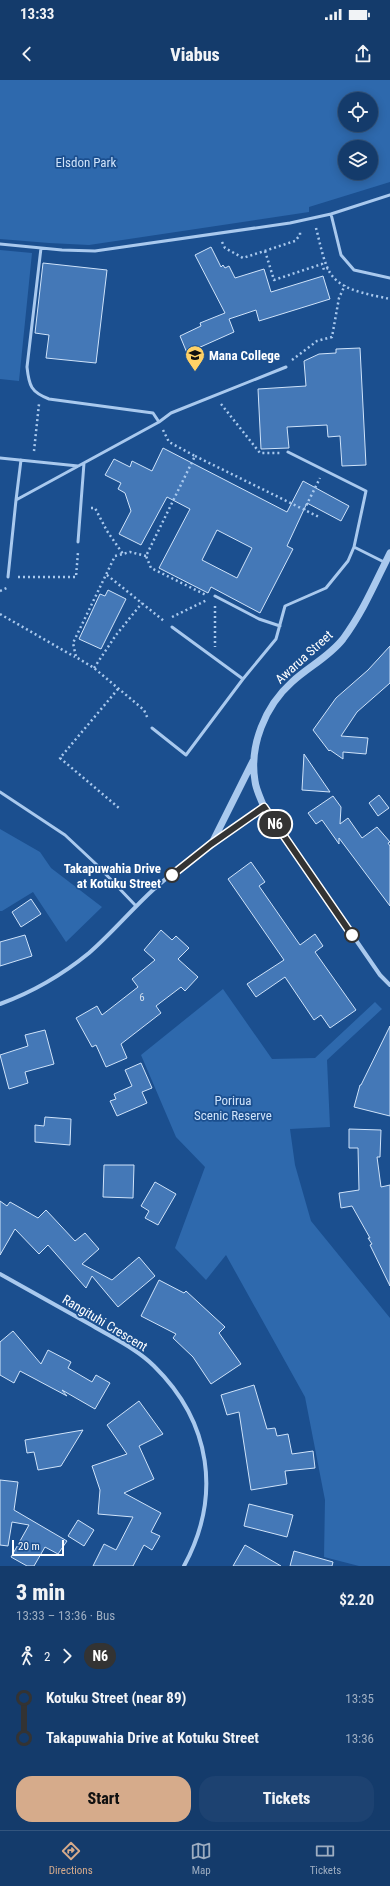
<!DOCTYPE html>
<meta charset="utf-8">
<style>
body{margin:0;font-family:"Roboto Condensed",sans-serif;background:#1d4271;color:#f1f3f6;height:100vh;display:flex;flex-direction:column;font-size:15px;white-space:nowrap}
*{box-sizing:border-box;margin:0}
p{font-size:13px;color:#9dadc1}
.icon{flex:none;width:22px;height:22px;fill:none;stroke:currentColor;stroke-width:2;stroke-linecap:round;stroke-linejoin:round}
.map{position:relative;height:1486px;overflow:hidden}
.side{display:flex;flex-direction:column;background:#143b6b;flex:1}
.side>*{flex:none}
.badge{padding:0 8px;border-radius:13px;font-size:14px;line-height:26px}
.tools{position:absolute;left:338px;top:12px;display:grid;gap:8px}
.tools a{display:grid;place-items:center;width:40px;height:40px;border-radius:50%;background:#143b6b;box-shadow:0 2px 10px #0003,0 0 0 1px #33557e;font-size:20px}
.scale{position:absolute;left:12px;bottom:10px;width:52px;box-sizing:border-box;padding-left:4px;border:2px solid #fff;border-top:0;font-size:11px;line-height:14px;white-space:nowrap;color:#fff;-webkit-text-stroke:3px #1b4f8f;paint-order:stroke}
.map>.badge{position:absolute;translate:-50% -50%;box-shadow:0 0 0 2px #fff}
.legs{display:flex;align-items:center;gap:6px;height:44px;padding:0 16px;font-size:13px}
.legs p{margin-inline-start:auto}
.overview{display:flex;align-items:center;justify-content:space-between;height:68px;padding:0 16px}
h1{font-size:22px;font-weight:800;line-height:30px}
.primary-button{display:flex;gap:8px;margin-top:auto;padding:8px 16px}
.primary-button a{flex:1;height:46px;border-radius:16px;background:#d6ab8b;color:#111;font-size:16px;font-weight:800;line-height:46px;text-align:center}
.primary-button a+a{background:#1d4271;color:#f1f3f6}
ul{padding:0 16px;list-style:none}
li{display:flex;align-items:center;gap:14px;height:40px;font-size:15px}
li i{display:grid;place-items:center;width:6px;height:100%;margin:0 5px;background:currentColor}
li i::after{content:'';width:10px;height:10px;margin:-5px;border:3px solid;border-radius:50%;background:#143b6b}
li p{margin-inline-start:auto}
li:first-child i{background:linear-gradient(#0000 50%,currentColor 0)}
li:last-child i{background:linear-gradient(currentColor 50%,#0000 0)}
.status{display:flex;justify-content:space-between;align-items:center;height:28px;padding:0 20px;background:#143b6b;direction:ltr}
.status svg{height:11px;fill:currentColor}
header{display:flex;justify-content:space-between;align-items:center;height:52px;padding:0 16px;background:#143b6b;font-size:18px;font-weight:800}
.menu{display:flex;justify-content:space-around;align-items:center;height:56px;border-top:1px solid #33557e;background:#143b6b;font-size:11px;color:#9dadc1}
.menu a{display:grid;justify-items:center;gap:2px}
.menu .on{color:#d6ab8b}
.map>svg:first-child{display:block}
.green{fill:#2e69ad;fill-rule:evenodd}
.building{fill:#4478b7;stroke:#cfe3fa;fill-rule:evenodd}
.lines{fill:none;stroke-linecap:round;stroke-linejoin:round}
.path{stroke:#a9c9ee;stroke-width:2.5;stroke-dasharray:2 3;stroke-linecap:butt}
.service{stroke:#a9c9ee;stroke-width:3}
.minor{stroke:#a9c9ee;stroke-width:4}
.tertiary{stroke:#a9c9ee;stroke-width:7}
.line-1-casing{stroke:#fff;stroke-width:9}
.line-1{stroke:#333;stroke-width:6}
.stop-1-dot{fill:#fff;stroke:#333;stroke-width:2}
.labels{text-anchor:middle;dominant-baseline:central;stroke-width:3.5;stroke-linejoin:round;paint-order:stroke}
.number-label{font-size:11px;fill:#d0dded}
.park-label{font-size:13px;fill:#cfe3fa;stroke:#1b4f8f}
.poi-label{font-size:13px;font-weight:bold;fill:#fff;stroke:#1b4f8f;text-anchor:start}
.street-label{font-size:13px;fill:#fff;stroke:#1b4f8f}
.stop-label{font-size:13px;font-weight:bold;fill:#fff;stroke:#1b4f8f;text-anchor:end}
</style>
<div class="status"><b>13:33</b><svg viewBox="0 0 49 12"><path d="M0 12V9h3v3zM5 12V6h3v6zM10 12V3h3v9zM15 12V0h3v12zM26 1h20v11H26zM47 4h2v5h-2z"/></svg></div>
<header><svg class="icon" aria-label="back" viewBox="0 0 24 24"><path d="M15 5l-7 7 7 7"/></svg>Viabus<svg class="icon" aria-label="share" viewBox="0 0 24 24"><path d="M12 15V3M7 8l5-5 5 5M5 13v7h14v-7"/></svg></header>
<div class="map">
<svg width="390" height="1486" viewBox="0 0 390 1486">
<rect width="100%" height="100%" fill="#1b4f8f"/>
<path class="green" d="M0 0H390V102L309 127V132L89 165 49 163 0 159ZM345 19H371V45H345ZM345 67H371V93H345Z
M0 170 32 173 19 301 0 299Z
M0 749 40 772 51 788 102 827 66 862 33 812 2 831H0Z
M223 909 272 979 315 978 375 922 382 929 327 980 330 1047 290 1049 295 1085 311 1141 390 1238V1486H359L324 1477 325 1420 305 1317 226 1175 206 1200 175 1168 205 1087 176 1057 141 975Z"/>
<path class="building" d="M211 167 221 187 223 185 225 188 229 186 235 198 264 189 271 212 323 196 330 219 259 241 256 230 229 239 234 252 187 273 180 256 201 246 200 243 225 233 195 175Z
M43 183 107 190 96 283 46 278 49 255 35 253Z
M360 268 366 385 342 386 340 356 328 357 327 345 287 347 289 368 261 369 258 309 306 306 304 281 319 274 336 273V269Z
M163 368 287 432 303 401 349 426 341 441 307 423 287 466 293 469 260 533 211 507 208 513 159 488 190 429 167 417 141 465 119 454 131 431 125 413 118 409 121 403 105 395 114 379 130 387 132 381 152 391ZM217 450 252 468 237 498 202 480Z
M108 510 126 519 101 569 79 559 100 514 105 516Z
M390 566V603L357 632 341 656 368 658 366 674 343 672V679L330 670 329 671 313 650 336 618 368 590Z
M304 674 330 712 302 710Z
M379 715 389 728 378 736 369 723Z
M333 716 341 727 340 744 348 738 362 758 377 747 390 762 388 763 390 766V826L339 758V764L322 740 316 744 308 733Z
M251 782 265 802 259 806 300 865 315 854 323 866 315 872 356 930 330 948 321 935 314 940 285 897 256 917 247 904 284 880 228 799Z
M31 819 41 834 21 847 12 832Z
M161 850 172 860 176 856 189 868 178 879 198 897 185 911 181 907 156 926 161 933 121 964 127 978 106 987 96 965 92 967 76 938 97 926 102 935 138 907 132 899 155 880 144 870Z
M25 855 32 876 0 886V862Z
M390 946V1036L354 1027 360 1005H361Z
M45 950 54 984 25 992 28 1003 9 1009 0 975 28 966 25 955Z
M141 983 152 1008 142 1012 147 1023 117 1036 110 1021 116 1019 114 1014 132 1006 125 990Z
M45 1037 71 1039 70 1065 35 1062V1045L44 1046Z
M349 1049 381 1050 380 1077H377L381 1107 390 1105V1206L370 1165 372 1164 368 1158H370L352 1126 341 1128 339 1113 359 1110 358 1068H349Z
M104 1085H134L133 1118 103 1117Z
M155 1102 176 1114 158 1145 145 1138 149 1131 141 1126Z
M0 1121 7 1126 10 1122 38 1138 46 1130 75 1161 85 1153 99 1169 82 1184 112 1200 139 1177 155 1196 118 1227 92 1196 86 1208 48 1165 39 1174 15 1149 0 1175Z
M159 1200 184 1213 186 1211 225 1247 219 1253 241 1284 211 1304 193 1277 173 1258 176 1254 141 1236Z
M13 1251 41 1284 48 1270 71 1282 68 1288 92 1302 96 1295 110 1303 95 1329 62 1310 67 1316 20 1291 14 1303 0 1295V1262Z
M254 1305 267 1349 275 1348 277 1356 288 1354 292 1374 313 1371 315 1388 285 1391 287 1404 251 1410 239 1332 227 1335 221 1315Z
M139 1321 163 1354 139 1366 154 1399 124 1413 161 1433 151 1452 160 1456 152 1470 144 1465 133 1486H93L104 1464 116 1470 133 1437 98 1434 100 1410 92 1386 127 1374 107 1345Z
M83 1350 61 1386 38 1390 34 1372 27 1373 25 1360Z
M0 1400 18 1402 14 1430 67 1461 58 1474 45 1467 34 1486H27L11 1477 29 1445 12 1442 8 1466 0 1465Z
M249 1424 293 1435 287 1457 244 1446Z
M78 1440 94 1450 84 1466 68 1456Z
M245 1465 281 1486H233Z
M294 1471 333 1482 332 1486H290Z"/>
<g class="lines">
<path class="path" d="M316 148C320 162 324 188 334 198 347 212 373 215 390 219
M222 162 225 168 243 178 295 161 300 155V151
M265 171 274 200 322 184 324 190 328 188
M292 280 317 261 332 257 339 218 345 205
M221 324 260 373H280
M163 350 169 362 195 376 146 476 151 488 206 515
M34 371 39 324
M195 376 319 437
M91 428H95L107 451 123 474
M304 430 320 398
M146 476 130 472 115 476 73 563 76 577 94 588 144 630 148 639
M107 495 164 541
M18 497H76L78 472
M0 511 9 507
M215 526V567
M0 534 75 577
M172 537 207 520
M94 588 116 555 142 523
M118 609 60 678 119 728"/>
<path class="service" d="M390 115 331 134 341 175 354 190 390 198
M0 164 62 170 95 171 290 143 331 134
M159 342 171 333 286 287
M288 372 366 411 354 467
M0 378 78 386
M16 420 21 380
M78 462 84 383
M8 497 16 420 159 342 153 333 49 319C31 312 29 306 27 287L41 168
M215 516 259 539 280 546
M172 547 243 599
M152 648 186 675 243 599 276 559 285 526 326 508 348 481 354 467 384 482
M0 712 65 755 96 784 136 826"/>
<path class="minor" d="M0 924C33 912 62 895 89 873 112 853 132 829 154 809 188 779 227 753 264 727L380 895 390 905
M0 1194C31 1211 62 1229 93 1246 113 1258 137 1269 154 1286 211 1342 222 1416 184 1486"/>
<path class="tertiary" d="M264 727C261 719 256 710 255 701 249 666 265 626 292 602 308 587 329 577 343 559 363 532 375 503 390 473
M211 765 253 681"/>
</g>
<g class="lines">
<defs>
<path id="line-1" d="M172 795 211 764 264 727 352 855"/>
</defs>
<use href="#line-1" class="line-1-casing"/>
<use href="#line-1" class="line-1"/>
</g>
<defs>
<symbol id="school-pin" viewBox="-11 -11 22 30"><path d="M0 17L-7.5 6A9.5 9.5 0 1 1 7.5 6Z" fill="#ffd166" stroke="#1b4f8f"/><path d="M0-5L7-2L0 1L-7-2ZM-4 1L0 2.5L4 1V4Q0 6-4 4Z" fill="#111"/></symbol>
</defs>
<g fill-rule="evenodd">
<use href="#school-pin" x="184" y="264" width="22" height="30"/>
</g>
<g class="stop-1-dot">
<circle cx="172" cy="795" r="7"/>
<circle cx="352" cy="855" r="7"/>
</g>
<g class="labels">
<g class="number-label">
<text x="142" y="917">6</text>
</g>
<g class="park-label">
<text x="86" y="82">Elsdon Park</text>
<text x="233" y="1020">Porirua<tspan x="233" dy="15">Scenic Reserve</tspan></text>
</g>
<g class="poi-label">
<text x="209" y="275">Mana College</text>
</g>
<g class="street-label">
<text transform="translate(304 577) rotate(-42)">Awarua Street</text>
<text transform="translate(105 1243) rotate(31)">Rangituhi Crescent</text>
</g>
<g class="stop-label">
<text x="161" y="788">Takapuwahia Drive<tspan x="161" dy="15">at Kotuku Street</tspan></text>
</g>
</g>
</svg>
<div class="tools">
<a><svg class="icon" aria-label="locate" viewBox="0 0 24 24"><circle cx="12" cy="12" r="6"/><path d="M12 2v4M12 18v4M2 12h4M18 12h4"/></svg></a>
<a><svg class="icon" aria-label="layers" viewBox="0 0 24 24"><path d="M12 4l9 5-9 5-9-5zM3 14l9 5 9-5"/></svg></a>
</div>
<div class="scale">20 m</div>
<b class="badge" style="left:275px;top:744px;background:#333;color:#fff">N6</b>
</div>
<section class="side">
<div class="overview"><div><h1>3 min</h1><p>13:33 – 13:36 · Bus</p></div><b>$2.20</b></div>
<div class="legs"><svg class="icon" aria-label="walk" viewBox="0 0 24 24"><circle cx="13" cy="4" r="2"/><path d="M13 8l-2 6 4 7M11 14l-3 7M7 12l3-4h3l4 4"/></svg>2<svg class="icon" aria-label="forward" viewBox="0 0 24 24"><path d="M9 5l7 7-7 7"/></svg><b class="badge" style="background:#333;color:#fff">N6</b></div>
<ul>
<li><i style="color:#333"></i><b>Kotuku Street (near 89)</b><p>13:35</p></li>
<li><i style="color:#333"></i><b>Takapuwahia Drive at Kotuku Street</b><p>13:36</p></li>
</ul>
<div class="primary-button"><a>Start</a><a>Tickets</a></div>
</section>
<nav class="menu">
<a class="on"><svg class="icon" aria-label="directions" viewBox="0 0 24 24"><path d="M12 3l9 9-9 9-9-9zM9 14v-3h6M13 9l2 2-2 2"/></svg>Directions</a>
<a><svg class="icon" aria-label="map" viewBox="0 0 24 24"><path d="M3 6l6-2 6 2 6-2v14l-6 2-6-2-6 2zM9 4v14M15 6v14"/></svg>Map</a>
<a><svg class="icon" aria-label="tickets" viewBox="0 0 24 24"><path d="M3 7h18v10H3zM15 7v10"/></svg>Tickets</a>
</nav>
